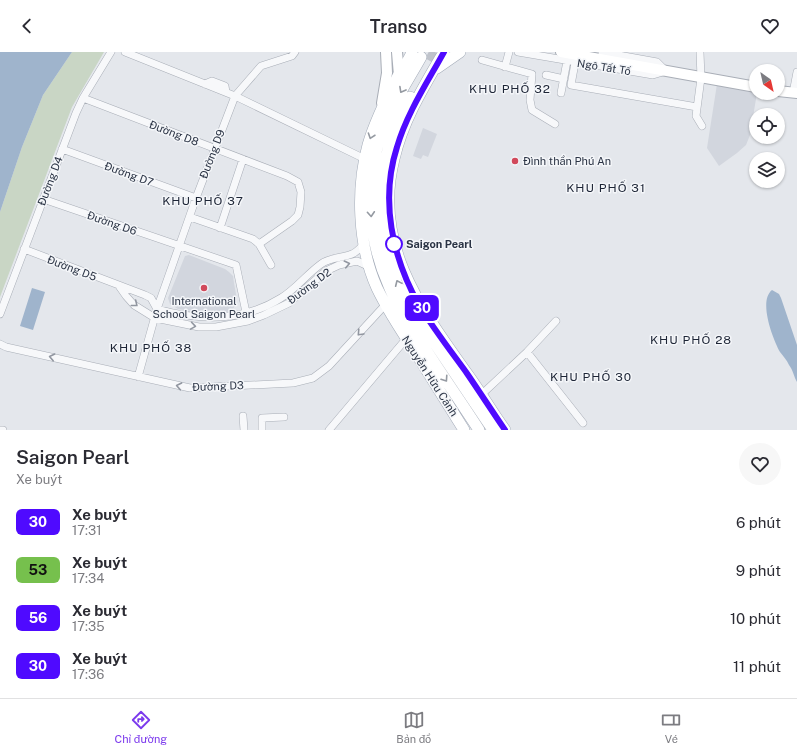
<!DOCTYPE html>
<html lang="vi">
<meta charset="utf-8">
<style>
body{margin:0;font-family:"Public Sans",sans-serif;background:#f7f7f7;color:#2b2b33;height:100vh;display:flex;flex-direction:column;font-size:15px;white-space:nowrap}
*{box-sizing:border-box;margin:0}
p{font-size:13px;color:#7c7c81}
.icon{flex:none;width:22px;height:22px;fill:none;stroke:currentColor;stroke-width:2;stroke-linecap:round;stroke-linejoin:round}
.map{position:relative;height:378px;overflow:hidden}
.side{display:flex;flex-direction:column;background:#fff;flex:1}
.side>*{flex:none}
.badge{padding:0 8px;border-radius:6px;font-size:14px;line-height:26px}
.needle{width:26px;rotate:146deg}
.fabs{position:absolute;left:749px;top:12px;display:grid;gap:8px}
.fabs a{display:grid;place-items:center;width:36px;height:36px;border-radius:50%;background:#fff;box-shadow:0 1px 3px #0004;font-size:20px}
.map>.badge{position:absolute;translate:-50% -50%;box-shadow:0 0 0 2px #fff}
.round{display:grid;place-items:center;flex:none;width:42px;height:42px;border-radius:21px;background:#f7f7f7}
.summary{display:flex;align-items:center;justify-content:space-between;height:68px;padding:0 16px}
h1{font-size:19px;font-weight:600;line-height:30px}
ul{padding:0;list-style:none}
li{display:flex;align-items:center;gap:12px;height:48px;padding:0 16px}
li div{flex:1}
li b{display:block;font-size:15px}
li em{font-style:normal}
li .badge{min-width:44px;font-weight:700;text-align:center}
header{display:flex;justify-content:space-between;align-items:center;height:52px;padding:0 16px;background:#fff;font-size:18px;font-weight:600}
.tabs{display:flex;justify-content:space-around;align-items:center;height:56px;border-top:1px solid #e1e1e2;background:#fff;font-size:11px;color:#7c7c81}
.tabs a{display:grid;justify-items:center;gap:2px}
.tabs .on{color:#7c3aed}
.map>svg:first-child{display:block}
.built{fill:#d2d6de}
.green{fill:#c9d6c5}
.water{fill:#9fb4cc}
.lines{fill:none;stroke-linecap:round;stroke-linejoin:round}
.primary-tunnel{stroke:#bfc3cb;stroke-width:11;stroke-dasharray:11 5.5;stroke-linecap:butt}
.street-casing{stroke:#a9aeb7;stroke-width:8}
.secondary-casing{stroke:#a9aeb7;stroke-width:12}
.primary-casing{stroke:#a3abb8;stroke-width:12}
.street{stroke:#f7f8fa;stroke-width:7}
.secondary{stroke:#fff;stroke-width:10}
.primary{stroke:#fff;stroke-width:11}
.oneway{stroke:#959aa2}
.oneway2{stroke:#9196a0}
.line-casing{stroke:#fff;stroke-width:9}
.line{stroke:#4f0aff;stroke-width:6}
.poi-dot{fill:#d1495b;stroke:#f4f6f9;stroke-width:1.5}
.stop-dot{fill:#fff;stroke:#4f0aff;stroke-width:2}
.labels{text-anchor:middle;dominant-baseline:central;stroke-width:3;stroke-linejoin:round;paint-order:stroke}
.street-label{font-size:11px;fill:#2b3445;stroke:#f4f6f9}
.poi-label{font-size:11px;fill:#2b3445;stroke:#f4f6f9;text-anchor:start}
.stop-label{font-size:11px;font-weight:bold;fill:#2b3445;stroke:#f4f6f9;text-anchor:start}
.neighbourhood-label{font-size:12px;letter-spacing:1px;fill:#1d2536;stroke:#f4f6f9}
</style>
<header><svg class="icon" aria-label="back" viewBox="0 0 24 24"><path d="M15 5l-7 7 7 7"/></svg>Transo<svg class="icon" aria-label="heart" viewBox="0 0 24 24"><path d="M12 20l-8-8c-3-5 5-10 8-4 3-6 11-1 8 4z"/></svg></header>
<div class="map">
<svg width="797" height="378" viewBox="0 0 797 378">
<rect width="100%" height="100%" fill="#e4e7ec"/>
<path class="built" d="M717 32 756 39 757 41 750 83 746 93 737 101 719 114 707 96Z
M423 76 437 82 428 105 423 103 421 107 413 104Z
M189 203 225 217 229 220 233 224 234 231 237 248 236 252 231 260 215 262 178 257 170 252 168 246 185 204Z"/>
<path class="green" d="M72 0H104L72 55 0 245V160L22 95 43 43Z"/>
<path class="water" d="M0 0H72L43 43 22 95 0 160Z
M32 236 45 240 33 278 20 274Z
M772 238 779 242 781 246 797 293V330C794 325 793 318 789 313 787 308 783 304 780 300 773 287 758 249 772 238Z"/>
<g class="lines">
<path class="primary-tunnel" d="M430 9 435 0"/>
<defs>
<path id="street" d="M125 0 235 44 365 107
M518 0 653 23 666 19 657 10 602 0
M700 0 701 26 696 64 702 74
M482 8 532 22 530 48 532 58 555 72
M575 11 571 33 697 55
M505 15 509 0
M546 23 564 27
M205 32 212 29 225 34 226 40
M561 41 567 9
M793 41 797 20
M83 46 287 124 298 130 301 140 300 155 298 163 292 169 259 192
M62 97 196 146
M43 147 236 213 247 265
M190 165 253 187 259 192 271 213
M220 176 243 107
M24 197 145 243 151 246 157 257C200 269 243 270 281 246 296 237 307 222 321 212 330 205 343 206 352 202 357 200 361 195 364 192
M119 234 126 244 134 253 155 266 199 275H216L248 269 264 263 289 251 326 219 339 213 357 209 370 215
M0 262 76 61 83 46 111 0
M0 292 6 295 190 336 293 331 313 326 329 314 386 252
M527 300 583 371
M138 325 157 257 196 146 235 44 261 14 292 4 295 0
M481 343 527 300 556 269
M243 364 244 378
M0 378H3
M262 378V366L284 365
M329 378 406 287"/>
<path id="secondary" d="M397 0 399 23
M561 0 756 35
M778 39 797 41
M382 51 387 21 386 0"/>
<path id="primary" d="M412 0C409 9 402 16 398 24 387 45 375 69 368 93 356 137 358 194 377 236 388 259 402 280 416 301 432 327 448 352 464 378
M444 0C424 34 403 68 394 107 372 192 421 257 468 323 481 341 492 360 505 378
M421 5C407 30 390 55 381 83 364 132 368 187 389 234 396 252 407 268 417 284 437 316 459 347 479 378
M437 16 460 0
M410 45 394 77 384 112 380 134V151L383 185 388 205 397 232 413 259 493 378"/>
</defs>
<use href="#street" class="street-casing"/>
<use href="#secondary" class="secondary-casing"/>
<use href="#primary" class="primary-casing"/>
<use href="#street" class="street"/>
<use href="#secondary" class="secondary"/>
<use href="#primary" class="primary"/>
</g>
<defs><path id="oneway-chevron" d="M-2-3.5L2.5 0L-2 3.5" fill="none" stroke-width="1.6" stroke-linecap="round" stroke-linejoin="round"/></defs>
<g class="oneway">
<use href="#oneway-chevron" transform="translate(402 38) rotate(119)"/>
<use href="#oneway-chevron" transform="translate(371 84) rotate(109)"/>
<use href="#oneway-chevron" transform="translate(371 162) rotate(86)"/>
<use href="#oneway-chevron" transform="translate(398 231) rotate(-114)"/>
<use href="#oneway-chevron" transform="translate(445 327) rotate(56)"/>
</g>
<g class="oneway2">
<use href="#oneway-chevron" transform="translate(347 212) rotate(-12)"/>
<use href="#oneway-chevron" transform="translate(135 252) rotate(39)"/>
<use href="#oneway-chevron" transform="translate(193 274) rotate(9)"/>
<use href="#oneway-chevron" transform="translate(360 281) rotate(133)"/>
<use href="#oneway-chevron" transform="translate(52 305) rotate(-167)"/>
<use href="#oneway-chevron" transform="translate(179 334) rotate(-169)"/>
</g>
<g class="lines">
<defs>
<path id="line" d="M444 0C427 31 407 61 397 95 380 148 392 205 419 253 433 276 450 298 466 320 479 339 492 359 505 378"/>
</defs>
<use href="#line" class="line-casing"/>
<use href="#line" class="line"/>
</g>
<g class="poi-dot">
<circle cx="515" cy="109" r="4"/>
<circle cx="204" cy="236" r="4"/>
</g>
<circle class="stop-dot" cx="394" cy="192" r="8"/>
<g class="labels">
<g class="street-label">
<text transform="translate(604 15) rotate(9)">Ngô Tất Tố</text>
<text transform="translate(174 81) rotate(21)">Đường D8</text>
<text transform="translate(212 102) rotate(-69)">Đường D9</text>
<text transform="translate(129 122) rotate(20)">Đường D7</text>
<text transform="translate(50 129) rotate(-69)">Đường D4</text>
<text transform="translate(112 171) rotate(19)">Đường D6</text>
<text transform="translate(72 216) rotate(21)">Đường D5</text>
<text transform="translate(309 234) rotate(-37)">Đường D2</text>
<text transform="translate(430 324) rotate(57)">Nguyễn Hữu Cảnh</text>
<text transform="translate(218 334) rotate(-2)">Đường D3</text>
</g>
<g class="poi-label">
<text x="523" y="109">Đình thần Phú An</text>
<text x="204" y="249" text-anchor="middle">International<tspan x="204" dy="13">School Saigon Pearl</tspan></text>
</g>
<g class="stop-label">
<text x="406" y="192">Saigon Pearl</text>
</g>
<g class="neighbourhood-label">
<text x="510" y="37">KHU PHỐ 32</text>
<text x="606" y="136">KHU PHỐ 31</text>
<text x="203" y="149">KHU PHỐ 37</text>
<text x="691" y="288">KHU PHỐ 28</text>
<text x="151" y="296">KHU PHỐ 38</text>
<text x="591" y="325">KHU PHỐ 30</text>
</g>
</g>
</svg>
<div class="fabs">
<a><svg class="needle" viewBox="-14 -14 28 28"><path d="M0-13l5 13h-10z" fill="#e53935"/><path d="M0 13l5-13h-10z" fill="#7c7c81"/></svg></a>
<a><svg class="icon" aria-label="locate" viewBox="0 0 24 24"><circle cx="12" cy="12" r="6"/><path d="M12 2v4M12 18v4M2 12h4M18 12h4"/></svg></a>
<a><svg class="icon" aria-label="layers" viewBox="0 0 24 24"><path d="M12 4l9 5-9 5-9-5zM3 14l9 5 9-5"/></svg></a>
</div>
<b class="badge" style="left:422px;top:256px;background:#4f0aff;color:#fff">30</b>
</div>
<section class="side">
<div class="summary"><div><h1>Saigon Pearl</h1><p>Xe buýt</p></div><a class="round"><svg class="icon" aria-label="heart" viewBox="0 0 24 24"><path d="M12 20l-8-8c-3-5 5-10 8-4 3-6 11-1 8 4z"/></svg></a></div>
<ul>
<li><span class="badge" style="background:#4f0aff;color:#fff">30</span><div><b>Xe buýt</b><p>17:31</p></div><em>6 phút</em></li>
<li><span class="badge" style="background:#76c04d;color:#111">53</span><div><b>Xe buýt</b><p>17:34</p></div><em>9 phút</em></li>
<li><span class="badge" style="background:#4f0aff;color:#fff">56</span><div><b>Xe buýt</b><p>17:35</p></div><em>10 phút</em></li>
<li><span class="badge" style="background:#4f0aff;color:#fff">30</span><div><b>Xe buýt</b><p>17:36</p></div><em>11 phút</em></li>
</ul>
</section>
<nav class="tabs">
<a class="on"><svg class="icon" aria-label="directions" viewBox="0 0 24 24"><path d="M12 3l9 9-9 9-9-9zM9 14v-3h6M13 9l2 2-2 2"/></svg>Chỉ đường</a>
<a><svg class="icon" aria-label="map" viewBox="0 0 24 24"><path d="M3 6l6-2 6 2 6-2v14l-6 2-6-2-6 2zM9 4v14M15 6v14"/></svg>Bản đồ</a>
<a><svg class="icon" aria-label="tickets" viewBox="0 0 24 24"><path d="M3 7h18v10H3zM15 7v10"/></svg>Vé</a>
</nav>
